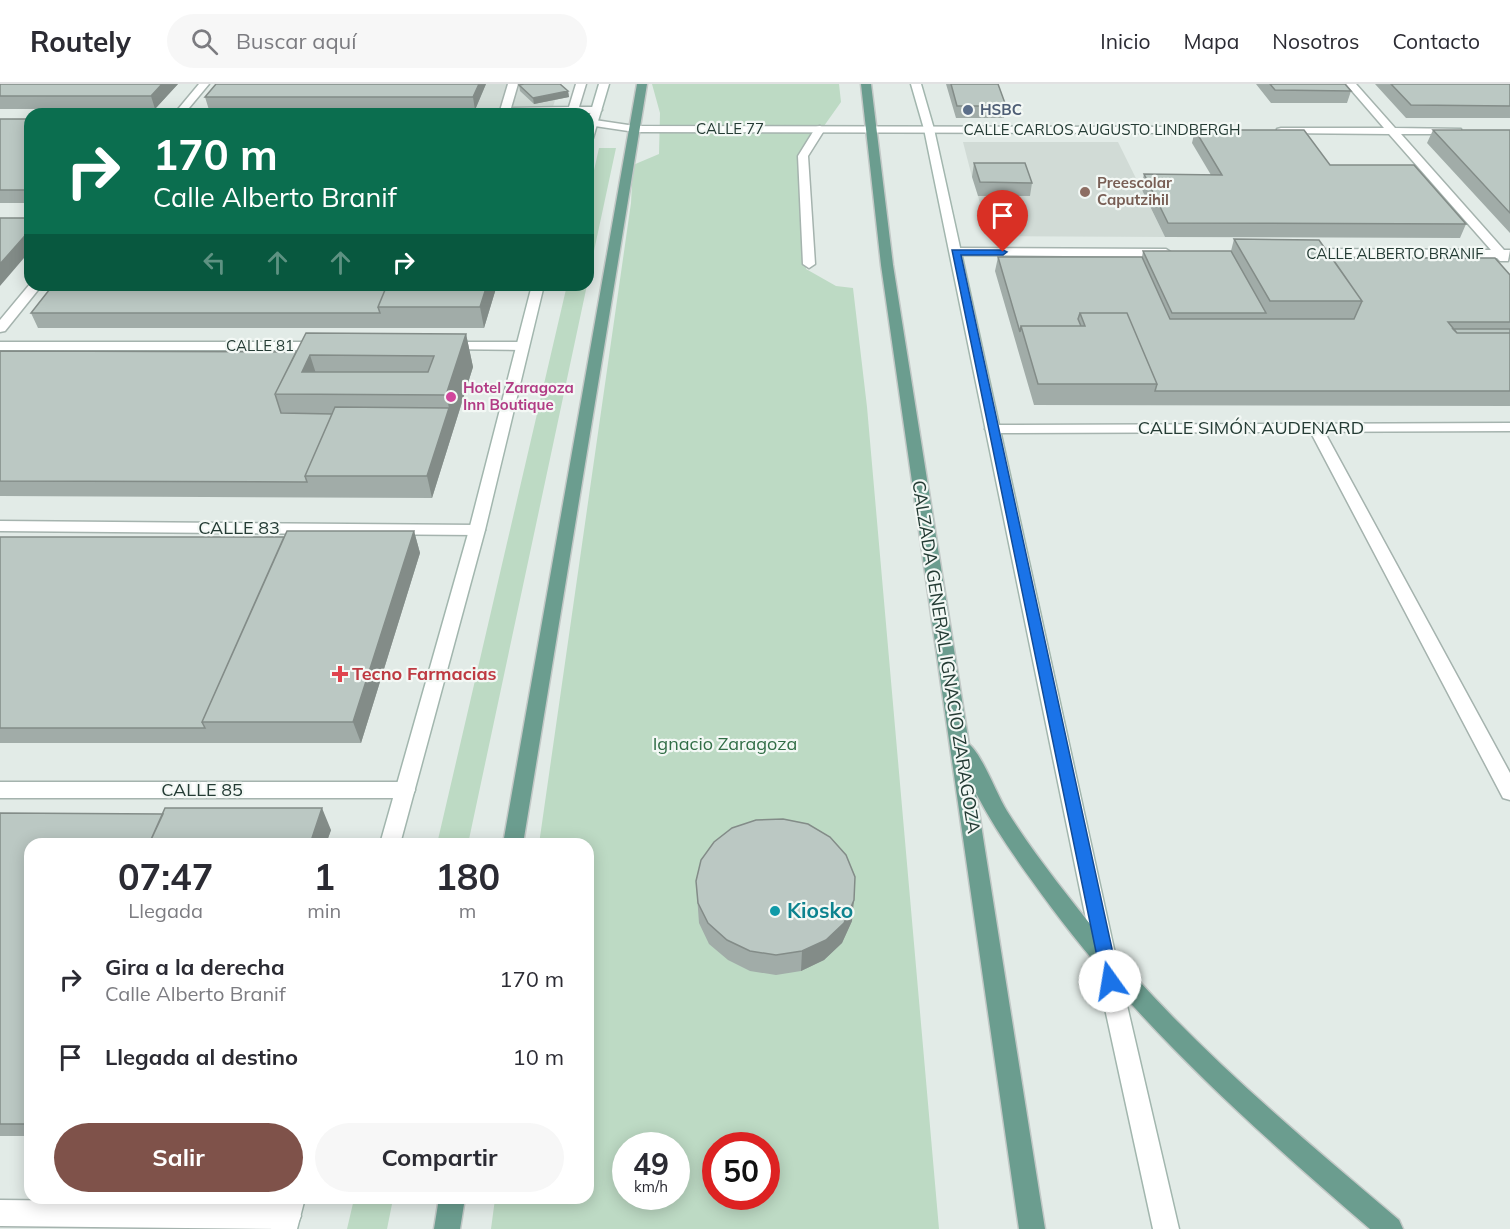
<!DOCTYPE html>
<html lang="es">
<meta charset="utf-8">
<style>
:root{--surface:#fff;--page:#f7f7f7;--text:#2b2b33;--muted:#7c7c81;--line:#e1e1e2;--accent:#7f524a}
body{margin:0;font-family:Mulish,sans-serif;background:var(--page);color:var(--text);height:100vh;display:flex;flex-direction:column;font-size:22px;white-space:nowrap}
*{box-sizing:border-box;margin:0}
p{font-size:20px;color:var(--muted)}
.icon{flex:none;width:33px;height:33px;fill:none;stroke:currentColor;stroke-width:2;stroke-linecap:round;stroke-linejoin:round}
.map{position:relative;flex:1;overflow:hidden}
.drawer{position:absolute;left:24px;top:754px;width:570px;height:366px;display:flex;flex-direction:column;background:var(--surface);border-radius:18px;box-shadow:0 3px 15px #0003}
.drawer>*{flex:none}
.top-card{position:absolute;left:24px;top:24px;width:570px;height:183px;border-radius:18px;box-shadow:0 3px 15px #0003;background:#0b6e4f;color:#fff;overflow:hidden}
.speed{position:absolute;left:612px;top:1048px;display:flex;gap:12px;font-size:30px;font-weight:700;text-align:center}
.speed>*{display:grid;place-content:center;width:78px;height:78px;border-radius:50%;background:var(--surface);box-shadow:0 3px 15px #0003;line-height:1}
.speed small{font-size:15px;font-weight:400}
.speed .limit{border:9px solid #d22;background:#fff;color:#111}
.pin{position:absolute;display:grid;place-items:center;width:51px;height:51px;color:#fff;margin:-62px -26px;border-radius:50% 50% 50% 0;rotate:-45deg;box-shadow:0 0 6px #0007}
.pin .icon{rotate:45deg}
.me{position:absolute;width:66px;margin:-33px;rotate:347deg;stroke-linejoin:round;filter:drop-shadow(0 0 4px #0008)}
.turn{display:flex;align-items:center;gap:21px;height:126px;padding:0 30px;font-size:27px}
.turn .icon{width:78px;height:78px;stroke-width:2.5}
.turn b{display:block;font-size:42px;line-height:51px}
.lanes{display:flex;align-items:center;height:57px;padding:0 30px;background:#0003;justify-content:center;gap:30px;direction:ltr}
.lanes .off{opacity:.35}
.eta{display:flex;justify-content:space-evenly;align-items:center;height:102px;text-align:center}
.eta b{font-size:36px;font-weight:700;line-height:42px}
.action{display:flex;gap:12px;margin-top:auto;padding:12px 30px}
.action a{flex:1;height:69px;border-radius:36px;background:var(--accent);color:#fff;font-size:24px;font-weight:700;line-height:69px;text-align:center}
.action a+a{background:var(--page);color:var(--text)}
ul{padding:0;list-style:none}
li{display:flex;align-items:center;gap:18px;height:78px;padding:0 30px}
li div{flex:1}
li b{display:block;font-size:22px}
li em{font-style:normal}
header{display:flex;align-items:center;gap:36px;box-sizing:border-box;height:84px;padding:0 30px;background:var(--surface);border-bottom:2px solid var(--line)}
header strong{font-size:28px}
nav{display:flex;gap:33px;margin-inline-start:auto;font-size:21px}
.search{width:420px;height:54px;background:var(--page);display:flex;align-items:center;gap:15px;box-sizing:border-box;padding:0 21px;border-radius:33px;color:var(--muted);font-size:22px}
.map>svg:first-child{display:block}
</style>
<header>
<strong>Routely</strong>
<div class="search"><svg class="icon" aria-label="search" viewBox="0 0 24 24"><circle cx="10" cy="10" r="6"/><path d="M15 15l6 6"/></svg>Buscar aquí</div>
<nav><a>Inicio</a><a>Mapa</a><a>Nosotros</a><a>Contacto</a></nav>
</header>
<div class="map">
<svg width="1510" height="1145" viewBox="0 0 1510 1145">
<rect width="100%" height="100%" fill="#e2ebe7"/>
<path fill="#d1dbd6" d="M486 0H560L552 26H475Z
M963 58H1118L1165 153 989 152 978 112 1029 111 972 93Z"/>
<path fill="#bddac4" fill-rule="evenodd" d="M652 0H839L841 18 802 73 806 185 836 202 853 204 867 323 939 1145H491L495 1115 588 1114V760H539L631 119 633 81 659 70 660 29ZM626 1062H676V1113H626ZM716 1062H766V1113H716Z
M599 64H616L588 195V113Z
M567 201H587L468 760H437Z
M354 1115H393L387 1145H347Z"/>
<g fill="none" stroke-linecap="round" stroke-linejoin="round">
<defs>
<path id="lane" d="M508 0H518L511 24 569 23 576 0H586L579 23H597L602 26C592 33 517 30 499 30Z
M820 42 825 45 808 72 815 180 809 184 803 180 798 72 816 43Z
M1316 341 1323 345 1510 689V716L1503 714 1309 345Z"/>
<path id="street" d="M199 0H209L184 30H174Z
M1346 0H1356L1395 44 1461 45V49L1457 50H1401L1504 166H1510L1508 177H1500L1497 174 1301 172 1299 169 1305 165 1491 166 1389 50 1277 49V45L1281 44H1384Z
M588 35 635 42 1217 43 1222 46 1217 49 635 48 588 41Z
M955 164 1166 165 1172 169 1166 173 951 171V165Z
M30 200 42 201 5 247 0 248V236Z
M0 258H324L331 262 324 266H0Z
M444 258H521L528 262 521 266 439 265V259Z
M1510 339V347L992 349 985 345 992 341Z
M0 437 477 441 485 446 477 451 0 447Z
M0 698H405L412 700 415 706 412 712 405 714H0Z
M0 1116 288 1119 297 1123 301 1132 297 1141 288 1145 0 1142Z"/>
<path id="secondary" d="M599 0H609L593 54 588 57V37Z
M911 0H921L934 45 1116 874 1179 1145H1153L1094 874 924 45Z
M532 201H544L485 446 400 760H380L469 446Z
M279 1114H305L297 1145H271Z"/>
<path id="primary" d="M637 0H647L523 760H503Z
M861 0H871L893 181 969 660C983 672 996 709 1007 727 1034 770 1067 811 1099 851 1187 958 1294 1047 1399 1136L1403 1145H1370C1255 1046 1142 945 1051 823 1024 786 997 750 976 709L1045 1145H1019L881 181Z
M439 1114H465L460 1145H434Z"/>
</defs>
<use href="#lane" stroke="#a5b3ae" stroke-width="3"/>
<use href="#street" stroke="#a5b3ae" stroke-width="3"/>
<use href="#secondary" stroke="#a2b6ae" stroke-width="3"/>
<use href="#primary" stroke="#c2c8c6" stroke-width="3"/>
<use href="#lane" fill="#fff" fill-rule="evenodd"/>
<use href="#street" fill="#fff" fill-rule="evenodd"/>
<use href="#secondary" fill="#fff" fill-rule="evenodd"/>
<use href="#primary" fill="#6b9d8f" fill-rule="evenodd"/>
</g>
<path fill="#a1aca8" d="M0 0H178L155 25H0Z
M486 0 475 26H209L205 13Z
M560 0 568 7 569 13 534 20 520 7 519 1Z
M946 0H998L1006 22 1004 34H956Z
M1256 0H1345L1351 7 1347 19H1271Z
M1375 0H1510V34H1406Z
M0 35H30V119H0Z
M1195 46 1330 81 1466 140 1460 154 1165 153 1141 104 1144 90 1211 91 1192 59Z
M1433 46H1510V149L1427 59Z
M974 79 1032 99 1030 112H978L972 93Z
M1234 155 1332 174 1510 191V322L1034 321 995 187 998 173H1142L1143 167H1231Z
M497 201 484 244H38L31 229Z
M466 250 473 283 432 414 0 412V267L296 268Z
M414 447 420 469 361 659H0V453H284Z
M0 729 331 746 326 760H30V1052H0Z
M696 797 852 837 842 859 824 876 801 887 776 891 750 887 728 876 709 860 699 839Z"/>
<path fill="#838c88" d="M162 0H178L155 25 151 12Z
M479 0H486L475 26 473 13Z
M568 7 569 13 534 20 533 14Z
M30 146V167L0 202V180Z
M487 201H497L484 244 480 223Z
M466 250 473 283 432 414 427 392 449 324 446 311Z
M310 271 321 305 291 310Z
M414 447 420 469 361 659 353 638Z
M322 724 331 746 326 760H310Z
M854 816 852 837 842 859 824 876 801 887 802 867Z"/>
<path fill="#bbc8c3" stroke="#838c88" stroke-width="1.5" fill-rule="evenodd" d="M0 0H162L151 12H0Z
M216 0H479L473 13H205Z
M524 0H560L568 7 533 14 519 1Z
M951 0H998L1006 22H957Z
M1270 0H1345L1351 7 1275 6Z
M1391 0H1510V22L1411 21Z
M0 35H30V106H0Z
M1195 46H1304L1330 81H1414L1466 140 1168 139 1144 90 1222 91Z
M1433 46H1510V129Z
M974 79H1025L1032 99 980 98Z
M0 134H30V146L0 180Z
M1234 155 1319 156 1362 217H1270Z
M1143 167H1231L1266 229H1172Z
M998 173H1142L1170 235H1354L1362 217 1332 174H1495L1510 191V238H1448L1457 249H1510V307H1155L1157 300 1127 229H1080L1078 235 1081 242H1021L1020 248Z
M53 201H387L378 223 380 229H31Z
M387 201H487L480 223H378Z
M1080 229H1127L1157 300H1038L1021 242H1085Z
M1453 245H1510V249H1457Z
M306 249 466 250 446 311 275 310ZM310 271 434 272 428 288H302Z
M0 267 296 268 275 310 281 329 332 330 305 392 307 398 0 397Z
M335 323 449 324 427 392H305Z
M287 447H414L353 638H202Z
M0 453H284L202 638 205 644H0Z
M165 724H322L310 760H149Z
M0 729 163 730 149 760H30V1040H0Z
M783 735 808 740 830 753 846 771 855 793 854 816 844 839 826 856 802 867 776 871 750 867 727 856 708 839 698 819 696 797 701 776 714 758 732 744 756 736Z"/>
<path fill="#1a73e8" stroke="#114b97" stroke-width="1.5" d="M952 166H1003L1007 168 1003 171H961L1119 897 1116 903 1110 905 1104 903 1102 897Z"/>
<circle fill="#5c6f8a" stroke="#f3f8f5" stroke-width="2" cx="968" cy="26" r="6"/>
<circle fill="#8d6e63" stroke="#f3f8f5" stroke-width="2" cx="1085" cy="108" r="6"/>
<circle fill="#d1479c" stroke="#f3f8f5" stroke-width="2" cx="451" cy="313" r="6"/>
<path fill="#e0444e" stroke="#f3f8f5" stroke-width="2" d="M337 581h6v6h6v6h-6v6h-6v-6h-6v-6h6z"/>
<circle fill="#0f9aa8" stroke="#f3f8f5" stroke-width="2" cx="775" cy="827" r="6"/>
<g text-anchor="middle" stroke-width="4.5" stroke-linejoin="round" paint-order="stroke">
<g font-size="15" font-weight="bold" fill="#4e5e75" stroke="#f3f8f5" text-anchor="start">
<text x="980" y="31">HSBC</text>
</g>
<g font-size="15" fill="#243b34" stroke="#f3f8f5">
<text x="730" y="50">CALLE 77</text>
<text x="1102" y="51">CALLE CARLOS AUGUSTO LINDBERGH</text>
<text x="1395" y="175">CALLE ALBERTO BRANIF</text>
<text x="260" y="267">CALLE 81</text>
</g>
<g font-size="15" font-weight="bold" fill="#785e54" stroke="#f3f8f5" text-anchor="start">
<text x="1097" y="104">Preescolar<tspan x="1097" dy="17">Caputzihil</tspan></text>
</g>
<g font-size="15" font-weight="bold" fill="#b23c85" stroke="#f3f8f5" text-anchor="start">
<text x="463" y="309">Hotel Zaragoza<tspan x="463" dy="17">Inn Boutique</tspan></text>
</g>
<g font-size="18" fill="#243b34" stroke="#f3f8f5">
<text x="1251" y="350">CALLE SIMÓN AUDENARD</text>
<text x="239" y="450">CALLE 83</text>
<text transform="translate(946 573) rotate(81)" y="6">CALZADA GENERAL IGNACIO ZARAGOZA</text>
<text x="202" y="712">CALLE 85</text>
</g>
<g font-size="18" font-weight="bold" fill="#be3a42" stroke="#f3f8f5" text-anchor="start">
<text x="352" y="596">Tecno Farmacias</text>
</g>
<g font-size="18" fill="#326e47" stroke="#f3f8f5">
<text x="725" y="666">Ignacio Zaragoza</text>
</g>
<g font-size="21" font-weight="bold" fill="#0d838f" stroke="#f3f8f5" text-anchor="start">
<text x="787" y="834">Kiosko</text>
</g>
</g>
</svg>
<div class="speed"><div>49<small>km/h</small></div><div class="limit">50</div></div>
<div class="pin" style="left:1003px;top:168px;background:#d93025"><svg class="icon" aria-label="arrive" viewBox="0 0 24 24"><path d="M6 21V4h12l-3 4 3 4H6"/></svg></div>
<svg class="me" style="left:1110px;top:897px" viewBox="-20 -20 40 40"><circle r="19" fill="#fff"/><path d="M0-13L10 11 0 6-10 11z" fill="#1a73e8"/></svg>
<div class="top-card">
<div class="turn"><svg class="icon" aria-label="right" viewBox="0 0 24 24"><path d="M7 20v-9h11M14 6l5 5-5 5"/></svg><div><b>170 m</b>Calle Alberto Branif</div></div>
<div class="lanes"><svg class="icon off" aria-label="left" viewBox="0 0 24 24"><path d="M17 20v-9H6M10 6l-5 5 5 5"/></svg><svg class="icon off" aria-label="ahead" viewBox="0 0 24 24"><path d="M12 20V5M6 11l6-6 6 6"/></svg><svg class="icon off" aria-label="ahead" viewBox="0 0 24 24"><path d="M12 20V5M6 11l6-6 6 6"/></svg><svg class="icon" aria-label="right" viewBox="0 0 24 24"><path d="M7 20v-9h11M14 6l5 5-5 5"/></svg></div>
</div>
<section class="drawer">
<div class="eta">
<div><b>07:47</b><p>Llegada</p></div>
<div><b>1</b><p>min</p></div>
<div><b>180</b><p>m</p></div>
</div>
<ul>
<li><svg class="icon" aria-label="right" viewBox="0 0 24 24"><path d="M7 20v-9h11M14 6l5 5-5 5"/></svg><div><b>Gira a la derecha</b><p>Calle Alberto Branif</p></div><em>170 m</em></li>
<li><svg class="icon" aria-label="arrive" viewBox="0 0 24 24"><path d="M6 21V4h12l-3 4 3 4H6"/></svg><div><b>Llegada al destino</b></div><em>10 m</em></li>
</ul>
<div class="action"><a>Salir</a><a>Compartir</a></div>
</section>
</div>
